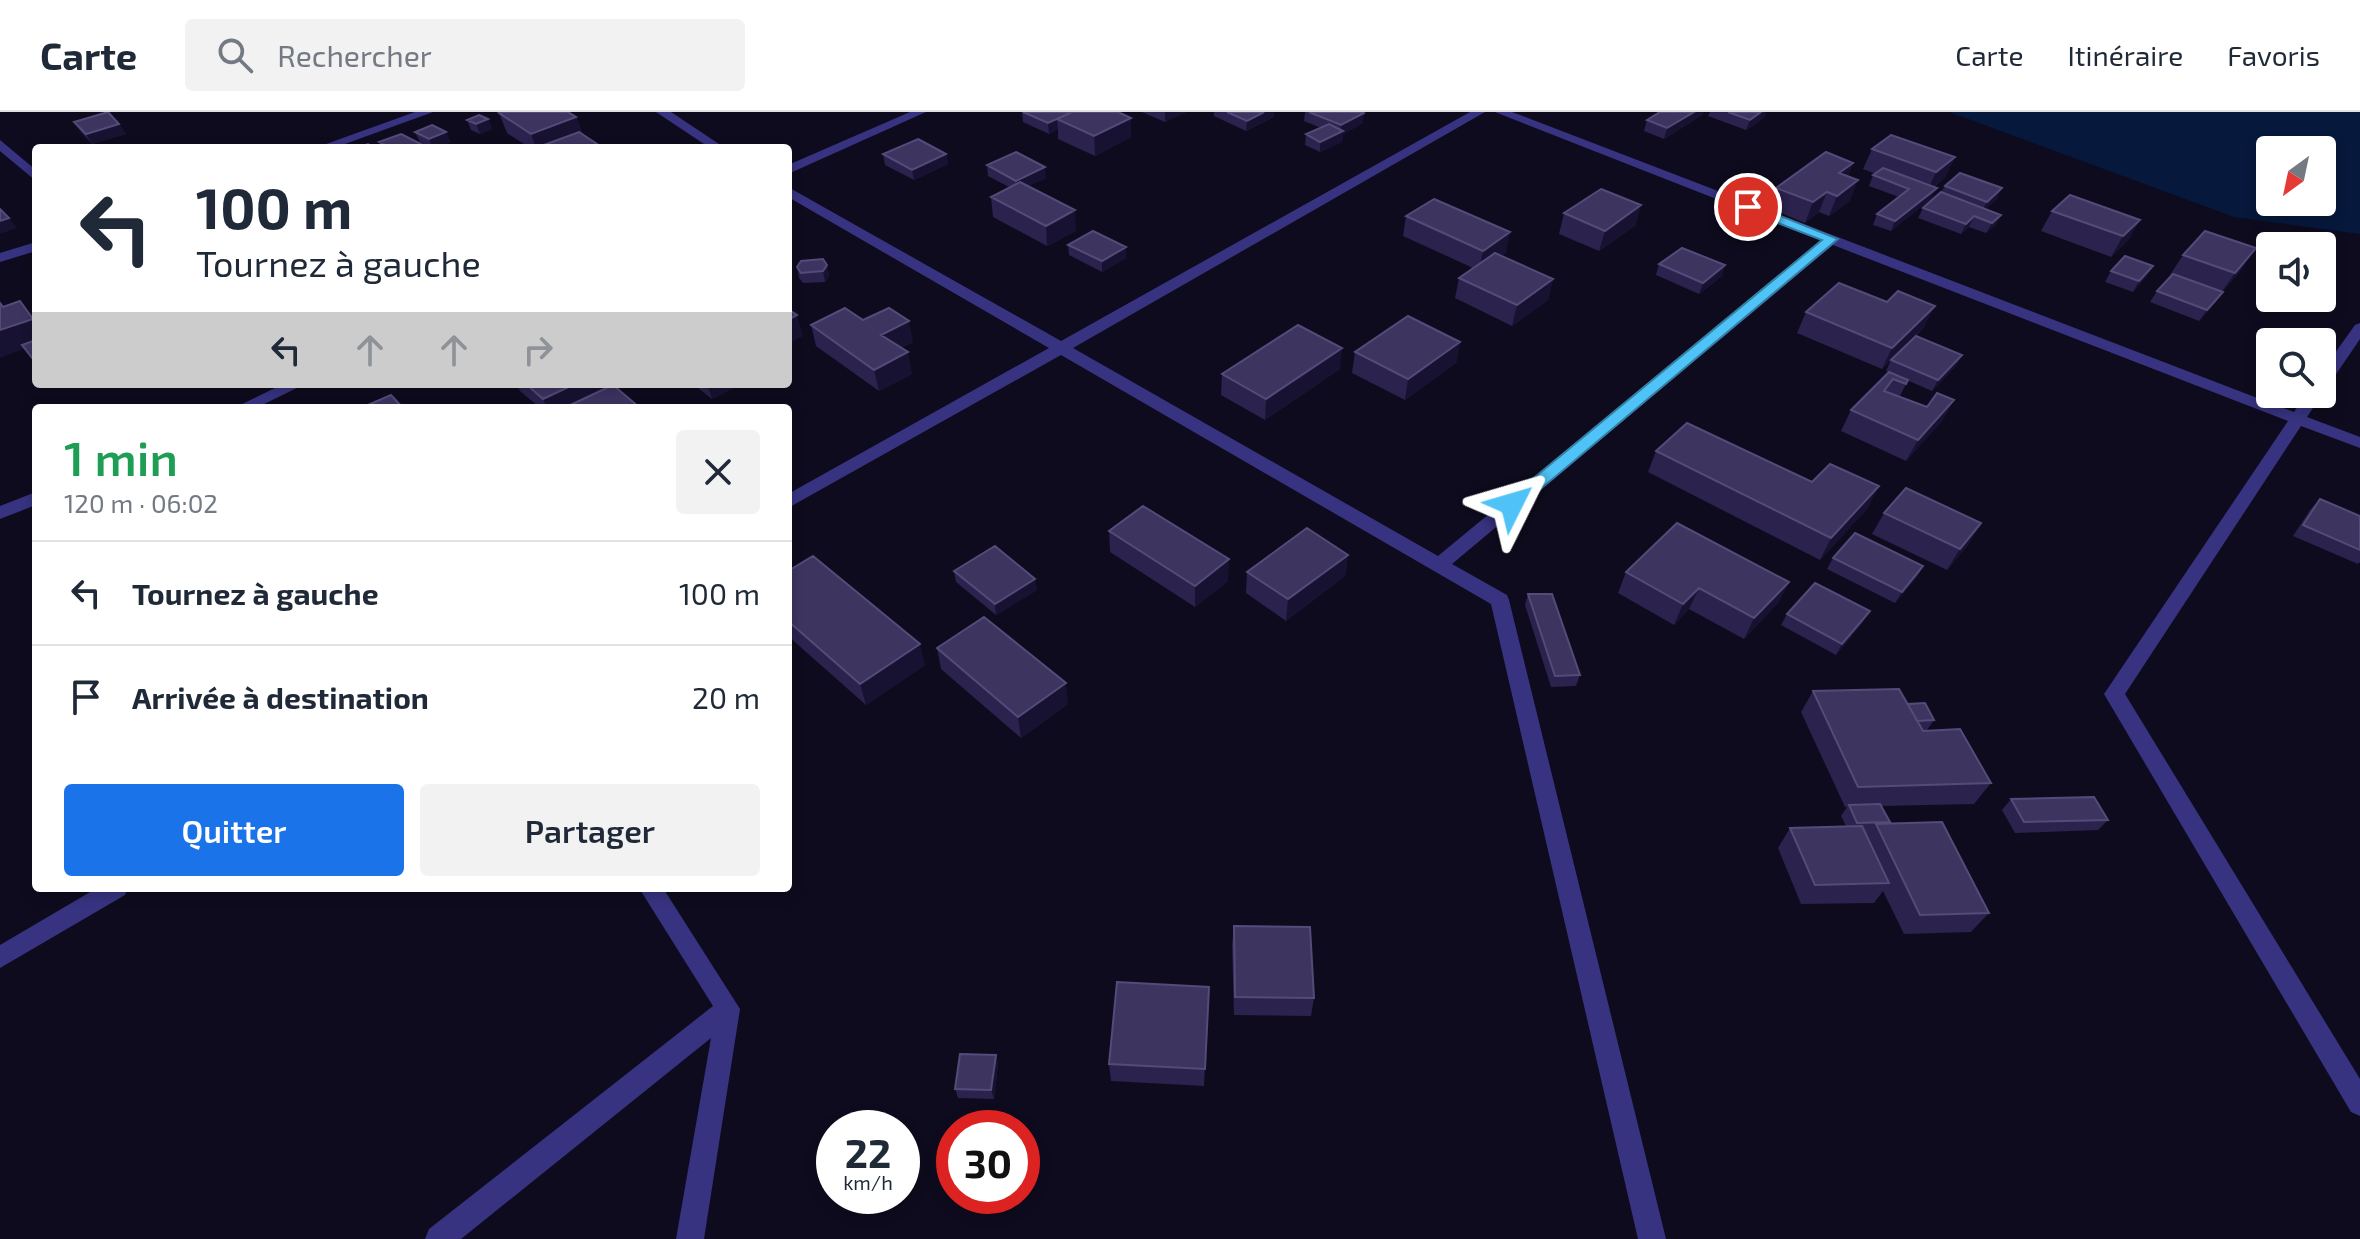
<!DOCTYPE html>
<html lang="fr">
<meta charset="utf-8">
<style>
:root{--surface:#fff;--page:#f2f2f3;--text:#1f2937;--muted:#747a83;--line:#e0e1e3;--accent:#1a73e8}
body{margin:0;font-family:"Exo 2",sans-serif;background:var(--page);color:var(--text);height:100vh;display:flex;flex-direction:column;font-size:30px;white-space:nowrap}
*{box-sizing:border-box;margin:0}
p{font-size:26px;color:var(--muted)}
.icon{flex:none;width:44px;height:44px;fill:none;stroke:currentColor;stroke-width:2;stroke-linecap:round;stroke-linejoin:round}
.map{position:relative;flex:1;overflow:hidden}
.side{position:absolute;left:32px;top:292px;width:760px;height:488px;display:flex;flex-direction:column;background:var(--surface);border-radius:8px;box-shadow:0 4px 12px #0003}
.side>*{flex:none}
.top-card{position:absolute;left:32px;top:32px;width:760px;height:244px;border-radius:8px;box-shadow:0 4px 12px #0003;background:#fff;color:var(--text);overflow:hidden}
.needle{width:52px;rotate:213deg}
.buttons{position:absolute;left:2256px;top:24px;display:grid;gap:16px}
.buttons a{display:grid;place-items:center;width:80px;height:80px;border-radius:8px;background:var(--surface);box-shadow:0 4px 12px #0003;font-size:40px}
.speed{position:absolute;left:816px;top:998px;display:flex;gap:16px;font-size:40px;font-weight:700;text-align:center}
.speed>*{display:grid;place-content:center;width:104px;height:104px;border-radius:50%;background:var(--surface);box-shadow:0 4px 12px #0003;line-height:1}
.speed small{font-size:20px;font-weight:400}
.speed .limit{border:12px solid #d22;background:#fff;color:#111}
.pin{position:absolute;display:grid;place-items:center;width:68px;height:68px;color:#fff;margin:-34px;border:4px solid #fff;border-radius:50%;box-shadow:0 2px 8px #0007}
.me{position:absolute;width:88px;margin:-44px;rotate:50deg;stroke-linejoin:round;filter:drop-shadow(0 0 6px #0008)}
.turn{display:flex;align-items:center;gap:28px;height:168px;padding:0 32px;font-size:36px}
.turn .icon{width:104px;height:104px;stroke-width:2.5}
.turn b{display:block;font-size:56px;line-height:68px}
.lanes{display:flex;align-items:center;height:76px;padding:0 32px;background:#0003;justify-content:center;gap:40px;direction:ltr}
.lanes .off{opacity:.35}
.round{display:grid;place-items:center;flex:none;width:84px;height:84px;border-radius:8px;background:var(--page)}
.overview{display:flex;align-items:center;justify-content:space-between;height:136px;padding:0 32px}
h1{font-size:48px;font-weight:600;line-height:60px;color:#1e9e55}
.action{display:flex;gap:16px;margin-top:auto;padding:16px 32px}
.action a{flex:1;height:92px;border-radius:8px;background:var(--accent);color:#fff;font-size:32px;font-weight:600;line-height:92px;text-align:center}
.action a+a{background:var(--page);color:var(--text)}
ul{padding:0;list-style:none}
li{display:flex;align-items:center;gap:24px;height:104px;padding:0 32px;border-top:2px solid var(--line)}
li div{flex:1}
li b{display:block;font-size:30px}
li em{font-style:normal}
header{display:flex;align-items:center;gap:48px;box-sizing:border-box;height:112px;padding:0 40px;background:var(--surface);border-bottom:2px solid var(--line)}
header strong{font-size:38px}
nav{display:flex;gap:44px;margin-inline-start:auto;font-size:28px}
.search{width:560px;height:72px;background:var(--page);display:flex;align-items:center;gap:20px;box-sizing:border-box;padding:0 28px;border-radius:8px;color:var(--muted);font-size:30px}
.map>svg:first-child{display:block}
</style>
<header>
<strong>Carte</strong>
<div class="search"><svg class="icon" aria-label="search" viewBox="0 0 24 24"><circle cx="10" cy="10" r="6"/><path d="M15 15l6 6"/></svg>Rechercher</div>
<nav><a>Carte</a><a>Itinéraire</a><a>Favoris</a></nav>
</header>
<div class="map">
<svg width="2360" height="1127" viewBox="0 0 2360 1127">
<rect width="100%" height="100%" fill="#0e0b1e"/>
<path fill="#06183c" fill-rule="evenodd" d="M1949 0H2360V122L2234 105ZM2270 38H2322V90H2270Z"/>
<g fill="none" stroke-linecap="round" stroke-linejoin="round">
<path fill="#373380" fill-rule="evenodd" d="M415 0H433L334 36H315Z
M656 0H671L725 36H710Z
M910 0H926L788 62V53Z
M1470 0H1485L1073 236 1438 444 1821 128 1495 0H1512L2294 300 2306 282H2322L2307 305 2360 325V336L2301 314 2125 582 2360 967V1004L2351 1000 2104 582 2288 309 1833 133 1452 452 1507 483 1509 488 1666 1127H1638L1491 492 1061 243 788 396V382L1049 236 788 85V75L1061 229Z
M0 28 36 58V69L0 39Z
M36 130V139L0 150V141Z
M2360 211V227L2328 274 2322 276V259L2355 213Z
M283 272H305L256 296H234Z
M36 380V393L0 407V394Z
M97 776H128L125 783 0 856V833Z
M639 776H663L740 897 704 1127H676L711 926 461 1127H425L429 1117 713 894Z"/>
</g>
<path fill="#2b224d" d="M1022 0H1118L1131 25 1095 44 1058 27V17L1049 22 1023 10Z
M1142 0H1186L1165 10Z
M1214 0H1274V5L1246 19 1214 4Z
M1305 0H1363V11L1343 22 1342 30 1320 40 1305 33 1306 22 1321 16 1304 9Z
M1660 0H1703L1702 3 1664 27 1644 19 1647 8Z
M1710 0H1766L1764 6 1746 18 1708 4Z
M499 1 576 5 582 21 601 36H530L507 21Z
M488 7 492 17 480 22 471 18 467 8Z
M74 10 119 12 126 22 92 32 81 20Z
M415 20 451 30 437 36H431L420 30Z
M1872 37 1955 45 1945 65 1934 75 1932 86 1891 119 1873 113 1877 102 1899 85 1869 74 1873 63 1876 62 1863 57Z
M883 42H946L948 52 914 68 885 53Z
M1853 51 1848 64 1850 89 1829 104 1819 100 1805 111 1769 96 1776 76Z
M987 53 1046 66 1028 74 1076 119 1047 134 993 105 991 85 1009 75 988 64Z
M1945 74 1997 87 1985 97 1996 113 1986 121 1969 115 1961 122 1918 106 1923 96 1941 80Z
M2052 99 2140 108 2128 128 2111 145 2041 119Z
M1564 101 1636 113 1599 139 1559 122Z
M1406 104 1506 141 1501 144 1553 167 1548 188 1512 214 1455 186 1459 166 1473 156 1403 124Z
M1068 133 1126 135V146L1102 160 1069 143Z
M2183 143 2242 157 2222 180H2223L2215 191 2199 209 2150 190 2157 179 2171 164 2170 163Z
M1659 152 1725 153 1722 164 1699 182 1656 163Z
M827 153 829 164 825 170 803 171 799 166 797 155Z
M2153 154 2146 165 2133 180 2105 170 2111 159Z
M1806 200 1924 215 1916 224 1962 243 1956 254 1932 279 1886 259 1891 248 1882 257 1797 221Z
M811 213 913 230 901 236 912 262 879 279 816 234Z
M1460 230 1456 251 1405 288 1352 261 1355 240Z
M1340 257 1265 308 1221 283 1222 262Z
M1889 260 1908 268 1900 284 1927 295 1954 288 1942 309 1906 349 1841 319 1851 298Z
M517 272H609V275L640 296H537L539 295 520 279Z
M693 272H741L712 287Z
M1656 339 1868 396 1820 448 1648 360Z
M2320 387 2360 404V450L2358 452 2293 424 2310 398Z
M1884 401 1981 411 1968 433 1947 458 1872 422Z
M1109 419 1228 469 1195 495 1110 440Z
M1348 443 1345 464 1286 509 1246 481 1247 460Z
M1833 446 1923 454 1917 465 1895 491 1827 457Z
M788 459 925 553 866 593 788 524Z
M954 459 1037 478 996 503 956 470Z
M1626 460 1789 470 1778 491 1744 527 1689 497 1674 513 1618 481Z
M1528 482 1580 563 1576 574 1551 575 1525 493Z
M1787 502 1863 510 1836 543 1781 513Z
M937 536 1068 592 1021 626 941 557Z
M1813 579 1908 592 1934 608 1927 618 1991 671 1974 692 1882 694 1889 712 1989 801 1971 820 1904 822 1883 779 1874 791 1801 792 1778 736 1790 716 1846 714 1841 704 1847 695H1845L1801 600Z
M2011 687 2108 708 2098 718 2015 721 2002 698Z
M1234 814 1314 886 1311 904 1234 903 1232 833Z
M1209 875 1204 974 1111 969 1109 952Z
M996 943 998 952 994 987 958 986 955 977Z"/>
<path fill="#181232" d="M1165 0H1186L1165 10Z
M1264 0H1274V5L1246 19 1247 9Z
M1694 0H1703L1702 3 1664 27 1667 16Z
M1761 0H1766L1764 6 1746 18 1750 8Z
M1364 1 1363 11 1343 22 1342 30 1320 40V30L1340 21 1341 13Z
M576 5 583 25 541 34 542 36H536L531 22Z
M1131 6V25L1095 44 1094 24Z
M488 7 492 17 480 22 476 12Z
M1057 7 1058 17 1049 22 1048 11Z
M119 12 126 22 92 32 86 22Z
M446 20 451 30 437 36H433L429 27Z
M421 32 422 36H410Z
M946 42 948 52 914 68 912 58Z
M1955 45 1945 65 1927 80 1936 60Z
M1853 51 1845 71 1839 61Z
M1045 55 1046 66 1017 79 1016 69Z
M1858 68 1850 89 1829 104 1837 84Z
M1937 76 1932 86 1891 119 1895 109Z
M2002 76 1997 87 1981 100 1987 90Z
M1827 80 1819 100 1805 111 1813 90Z
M1641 93 1636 113 1599 139 1605 119Z
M1075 98 1076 119 1047 134 1046 114Z
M2001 103 1996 113 1986 121 1992 111Z
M1974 104 1969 115 1961 122 1966 112Z
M9 106 17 116 0 122V109Z
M2140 108 2128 128 2111 145 2123 124Z
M1510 120 1506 141 1479 159 1483 139Z
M1126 135V146L1102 160V149Z
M2256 136 2242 157 2220 182 2235 161Z
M827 153 829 164 825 170 823 159Z
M1725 153 1722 164 1699 182 1703 171Z
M2153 154 2146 165 2133 180 2139 169Z
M1553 167 1548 188 1512 214 1517 193Z
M2223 180 2215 191 2199 209 2207 198Z
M20 189 36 210V232L0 246V218L17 212Z
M1935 194 1924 215 1882 257 1892 236Z
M797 203 803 224 788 232V208Z
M909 209 913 230 885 244 881 223Z
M1460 230 1456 251 1405 288 1408 267Z
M1342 236 1340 257 1265 308 1266 287Z
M908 240 912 262 879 279 874 258Z
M1962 243 1956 254 1932 279 1938 268Z
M575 272H609L611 280 578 296H547L543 287Z
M707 272H741L712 287Z
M1954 288 1942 309 1906 349 1918 328Z
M1879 374 1868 396 1820 448 1831 426Z
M1981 411 1968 433 1947 458 1960 437Z
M1348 443 1345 464 1286 509 1288 487Z
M1229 447 1228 469 1195 495V474Z
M1923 454 1917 465 1895 491 1902 480Z
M1035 467 1037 478 996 503 995 492Z
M1789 470 1778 491 1744 527 1754 506Z
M1699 476 1689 497 1674 513 1683 492Z
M1870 499 1863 510 1836 543 1842 532Z
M920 532 925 553 866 593 860 572Z
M1066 571 1068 592 1021 626 1018 605Z
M996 943 998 952 994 987 991 978Z"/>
<path fill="#3d3460" stroke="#544b79" stroke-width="2" d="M108 0 119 12 86 22 74 10Z
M503 0H568L576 5 531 22 499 1Z
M1023 0H1072L1048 11Z
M1072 0H1118L1131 6 1094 24 1057 7Z
M1227 0H1264L1247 9Z
M1309 0H1363L1364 1 1341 13Z
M1660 0H1694L1667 16 1647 8Z
M1728 0H1761L1750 8Z
M479 3 488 7 476 12 467 8Z
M1329 12 1343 19 1320 30 1306 22Z
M432 13 446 20 429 27 415 20Z
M579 20 600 34 594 36H544L541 34Z
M401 22 421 32 410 36H390L379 30Z
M1891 23 1955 45 1936 60 1872 37Z
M918 27 946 42 912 58 883 42Z
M368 32 375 36H358Z
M1016 40 1045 55 1016 69 987 53Z
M1826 40 1853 51 1839 61 1858 68 1837 84 1827 80 1813 90 1776 76Z
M1883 56 1937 76 1895 109 1877 102 1909 77 1873 63Z
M1960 61 2002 76 1987 90 1945 74Z
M1020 70 1075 98 1046 114 991 85Z
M1601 77 1641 93 1605 119 1564 101Z
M1941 80 2001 103 1992 111 1974 104 1966 112 1923 96Z
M2070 83 2140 108 2123 124 2052 99Z
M1434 87 1510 120 1483 139 1406 104Z
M0 97 9 106 0 109Z
M1093 119 1126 135 1102 149 1068 133Z
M2205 119 2256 136 2235 161 2183 143Z
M1682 136 1725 153 1703 171 1659 152Z
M1495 141 1553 167 1517 193 1459 166Z
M2125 144 2153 154 2139 169 2111 159Z
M823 147 827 153 823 159 801 161 797 155 801 149Z
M2173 162 2223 180 2207 198 2157 179Z
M1839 171 1887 190 1898 179 1935 194 1892 236 1806 200Z
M20 189 33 207 0 218V191L3 195Z
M845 196 863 208 889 196 909 209 881 223 908 240 874 258 811 213Z
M788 197 797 203 788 208Z
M1408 204 1460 230 1408 267 1355 240Z
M1298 213 1342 236 1266 287 1222 262Z
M1916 224 1962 243 1938 268 1891 248Z
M36 228V246L33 247 22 233Z
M1889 260 1908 268 1906 272 1893 267 1884 279 1927 295 1937 281 1954 288 1918 328 1851 298Z
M526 272H575L543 287Z
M613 273 639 295 637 296H564Z
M391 283 403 296H361Z
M1687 311 1812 370 1830 352 1879 374 1831 426 1656 339Z
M1906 376 1981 411 1960 437 1884 401Z
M2320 387 2360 404V438L2303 413Z
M1143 394 1229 447 1195 474 1109 419Z
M1677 411 1789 470 1754 506 1699 476 1683 492 1626 460Z
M1307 416 1348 443 1288 487 1247 460Z
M1855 421 1923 454 1902 480 1833 446Z
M995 434 1035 467 995 492 954 459Z
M813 444 920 532 860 572 788 509V459Z
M1815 471 1870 499 1842 532 1787 502Z
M1528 482H1552L1580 563 1555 564Z
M984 505 1066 571 1018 605 937 536Z
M1899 577 1923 619 1960 617 1991 671 1858 675 1813 579Z
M1925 591 1934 608 1917 609 1908 592Z
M2094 685 2108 708 2024 710 2011 687Z
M1880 692 1890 710 1857 711 1849 693Z
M1942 710 1989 801 1920 803 1876 712Z
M1862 714 1889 771 1815 773 1790 716Z
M1234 814 1310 815 1314 886 1235 885Z
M1117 870 1209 875 1205 957 1109 952Z
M960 942 996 943 991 978 955 977Z"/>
<path fill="#4fc3f7" stroke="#337fa1" stroke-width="2" d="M1744 93H1753L1838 127 1518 396H1507V388L1822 128 1744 98Z"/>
</svg>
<div class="buttons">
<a><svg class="needle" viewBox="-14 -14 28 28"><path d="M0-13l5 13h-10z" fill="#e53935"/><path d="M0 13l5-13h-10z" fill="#747a83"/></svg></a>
<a><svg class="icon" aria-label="sound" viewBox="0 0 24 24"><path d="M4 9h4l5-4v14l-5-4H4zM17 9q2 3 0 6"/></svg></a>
<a><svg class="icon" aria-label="search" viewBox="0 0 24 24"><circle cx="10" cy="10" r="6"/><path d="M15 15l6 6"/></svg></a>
</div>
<div class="speed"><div>22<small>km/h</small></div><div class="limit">30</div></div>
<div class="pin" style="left:1748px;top:95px;background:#d93025"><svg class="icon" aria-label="arrive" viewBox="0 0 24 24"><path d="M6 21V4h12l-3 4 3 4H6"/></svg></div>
<svg class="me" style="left:1512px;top:392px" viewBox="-20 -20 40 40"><path d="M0-17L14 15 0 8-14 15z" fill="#4fc3f7" stroke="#fff" stroke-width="4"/></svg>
<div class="top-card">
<div class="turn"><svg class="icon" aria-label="left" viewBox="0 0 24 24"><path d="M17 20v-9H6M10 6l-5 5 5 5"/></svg><div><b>100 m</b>Tournez à gauche</div></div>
<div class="lanes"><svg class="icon" aria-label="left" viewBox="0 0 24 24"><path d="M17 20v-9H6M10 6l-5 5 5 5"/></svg><svg class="icon off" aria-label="ahead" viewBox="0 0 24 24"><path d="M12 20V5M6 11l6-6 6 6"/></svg><svg class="icon off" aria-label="ahead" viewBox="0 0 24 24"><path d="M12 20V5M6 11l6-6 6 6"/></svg><svg class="icon off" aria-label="right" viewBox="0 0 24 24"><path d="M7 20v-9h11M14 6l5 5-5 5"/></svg></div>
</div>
<section class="side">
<div class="overview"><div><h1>1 min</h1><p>120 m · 06:02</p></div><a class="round"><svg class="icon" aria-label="close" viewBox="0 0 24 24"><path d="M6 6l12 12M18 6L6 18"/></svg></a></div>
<ul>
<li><svg class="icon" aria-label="left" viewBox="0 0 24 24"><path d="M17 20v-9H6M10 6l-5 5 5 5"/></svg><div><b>Tournez à gauche</b></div><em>100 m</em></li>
<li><svg class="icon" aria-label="arrive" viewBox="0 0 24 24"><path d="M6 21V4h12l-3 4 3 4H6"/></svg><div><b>Arrivée à destination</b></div><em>20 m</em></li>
</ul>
<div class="action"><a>Quitter</a><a>Partager</a></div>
</section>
</div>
